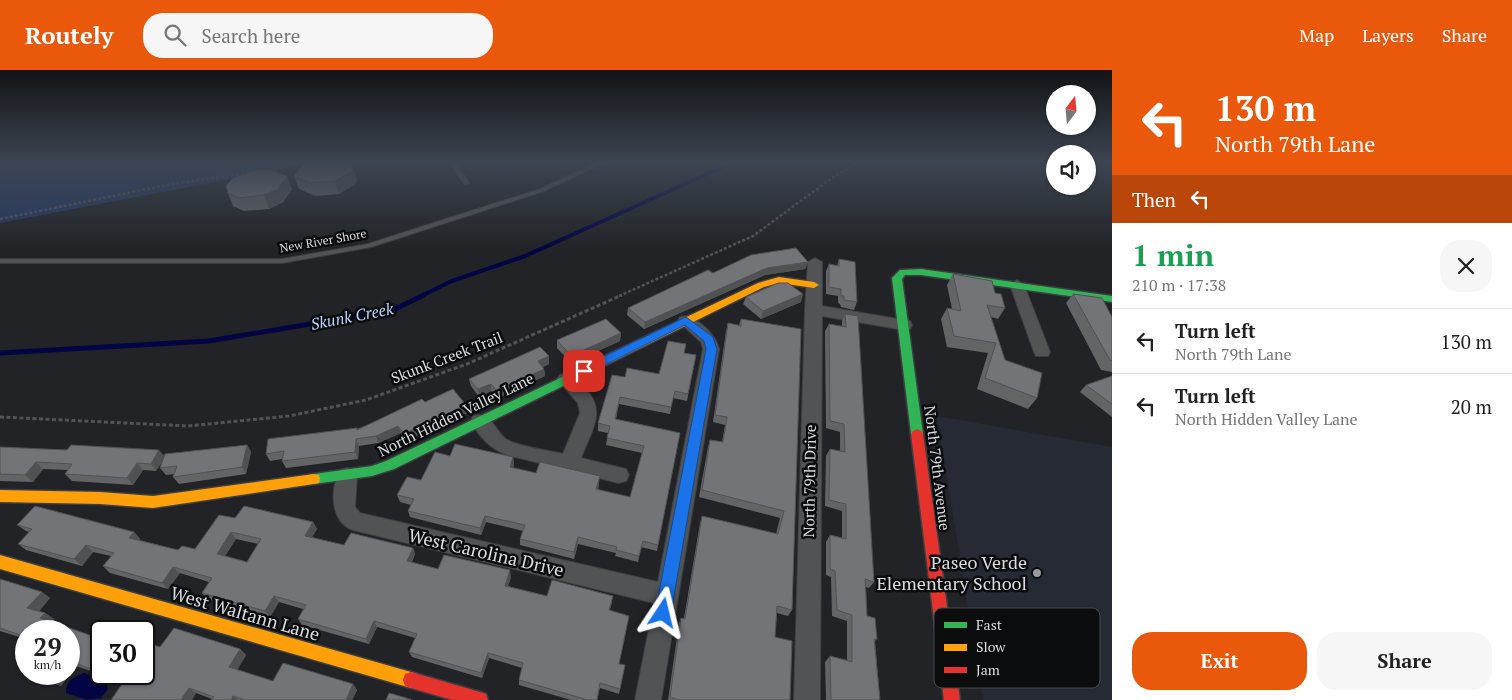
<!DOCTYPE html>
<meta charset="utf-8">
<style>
:root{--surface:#fff;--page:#f6f6f6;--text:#222;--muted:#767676;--line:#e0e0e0;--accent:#ea580c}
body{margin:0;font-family:"PT Serif",serif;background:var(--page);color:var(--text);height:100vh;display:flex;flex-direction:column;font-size:19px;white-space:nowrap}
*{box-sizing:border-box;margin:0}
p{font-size:16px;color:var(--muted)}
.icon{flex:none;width:28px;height:28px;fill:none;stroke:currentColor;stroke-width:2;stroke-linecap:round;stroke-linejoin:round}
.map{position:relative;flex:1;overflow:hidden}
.sheet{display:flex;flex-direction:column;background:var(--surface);width:400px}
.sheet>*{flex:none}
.top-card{background:#ea580c;color:#fff;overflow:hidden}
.needle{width:32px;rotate:16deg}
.tools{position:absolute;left:1046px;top:15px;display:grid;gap:10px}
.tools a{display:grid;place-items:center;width:50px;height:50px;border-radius:50%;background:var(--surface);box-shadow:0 1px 4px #0004;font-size:25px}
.speed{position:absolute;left:15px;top:550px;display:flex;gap:10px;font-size:25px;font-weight:700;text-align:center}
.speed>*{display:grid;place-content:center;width:65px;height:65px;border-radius:50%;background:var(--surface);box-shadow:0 1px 4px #0004;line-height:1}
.speed small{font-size:12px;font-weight:400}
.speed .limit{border:2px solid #111;border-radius:8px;background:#fff;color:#111}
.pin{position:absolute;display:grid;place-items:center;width:42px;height:42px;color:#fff;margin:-21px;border-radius:10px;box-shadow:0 2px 8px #0006}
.me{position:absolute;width:55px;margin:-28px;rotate:10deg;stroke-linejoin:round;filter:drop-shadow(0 0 4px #0008)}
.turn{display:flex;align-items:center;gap:18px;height:105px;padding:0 20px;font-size:22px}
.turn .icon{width:65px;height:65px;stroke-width:2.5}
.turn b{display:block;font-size:35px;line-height:42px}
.then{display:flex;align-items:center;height:48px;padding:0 20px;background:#0003;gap:10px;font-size:19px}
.round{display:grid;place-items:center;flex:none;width:52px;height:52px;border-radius:20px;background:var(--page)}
.headline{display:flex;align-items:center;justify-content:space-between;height:85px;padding:0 20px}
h1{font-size:30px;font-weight:600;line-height:38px;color:#1e9e55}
.primary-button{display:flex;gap:10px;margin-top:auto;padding:10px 20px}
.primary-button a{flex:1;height:58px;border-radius:20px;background:var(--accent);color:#fff;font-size:20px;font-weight:600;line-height:58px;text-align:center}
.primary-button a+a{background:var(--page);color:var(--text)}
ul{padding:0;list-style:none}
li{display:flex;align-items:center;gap:15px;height:65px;padding:0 20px;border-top:1px solid var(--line)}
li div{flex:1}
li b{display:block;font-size:19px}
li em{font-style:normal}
header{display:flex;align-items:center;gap:30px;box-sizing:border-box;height:70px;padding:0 25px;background:var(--accent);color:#fff}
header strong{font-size:24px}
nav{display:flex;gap:28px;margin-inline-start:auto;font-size:18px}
.search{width:350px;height:45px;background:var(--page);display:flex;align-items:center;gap:12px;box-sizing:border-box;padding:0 18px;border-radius:20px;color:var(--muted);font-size:19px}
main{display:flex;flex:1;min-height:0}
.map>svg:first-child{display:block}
</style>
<header>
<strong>Routely</strong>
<div class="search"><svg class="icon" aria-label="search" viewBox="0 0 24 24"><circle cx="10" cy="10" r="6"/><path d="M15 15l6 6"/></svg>Search here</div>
<nav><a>Map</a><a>Layers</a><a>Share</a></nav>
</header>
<main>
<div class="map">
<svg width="1112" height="630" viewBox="0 0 1112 630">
<rect width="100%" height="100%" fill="#212326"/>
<path fill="#252a35" d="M937 346 1112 377V630H983Z"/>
<path fill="#233762" d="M0 91H325L0 153Z"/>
<path fill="#030444" d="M84 603 106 611 108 619 101 628 87 630 66 623C66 611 73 607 84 603Z"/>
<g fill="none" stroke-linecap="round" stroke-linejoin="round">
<path stroke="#030444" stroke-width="4" d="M421 226 452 211 525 186 736 91"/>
<path stroke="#030444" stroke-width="5" d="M0 283 209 271 393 240 424 225"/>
<defs>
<path id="lane" d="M449 91H455L469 113 468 114H464Z
M600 91H608L544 121 371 177 282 193H0V189H282L368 174 540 119Z"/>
<path id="street" d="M815 188 822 192V236L904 250 910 251 912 255 910 259 904 260 822 246 820 630H794L805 239 808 192Z
M1017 210 1024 215 1050 282 1048 286H1036L1034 282 1010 215Z
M686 246C700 250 716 265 719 279L661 630H635L654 533 353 460C330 452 330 419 340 400L347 398 354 400 357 406 355 437 360 443 658 512 703 279 701 272 678 251 680 247Z
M566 303C574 305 578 311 584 317 608 341 591 361 581 388L626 399 629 405 626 411 619 413 507 385C491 379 479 367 471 351L473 346C491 340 494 360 506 369 518 377 548 380 563 384L580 343 578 333 557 309 560 305Z"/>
<path id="fast" d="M921 199 1112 226V232L921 205H905L902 209 923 364 921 367H913L911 364 892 208 900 200Z
M598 290 603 294 602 297 394 399 372 406 314 414 309 413 308 409 309 405 314 404 372 396 386 391Z"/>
<path id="slow" d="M779 207 814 212 819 215 814 218 779 213 764 217 602 297 598 298 593 294 594 291 758 213Z
M314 404 319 405 320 409 319 413 314 414 153 438 100 434 0 432V420L100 422 153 426Z
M0 485 411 602 417 604 419 610 417 616 411 618 0 499Z"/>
<path id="jam" d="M917 359 921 361 923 364 960 630H944L911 364 913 361Z
M411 602 480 622 486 624 488 630H452L411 618 405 616 403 610 405 604Z"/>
</defs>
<use href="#lane" stroke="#3c3e41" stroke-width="2"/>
<use href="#street" stroke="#3c3e41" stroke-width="2"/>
<use href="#fast" stroke="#3c3e41" stroke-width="3"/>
<use href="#slow" stroke="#3c3e41" stroke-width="3"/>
<use href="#jam" stroke="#3c3e41" stroke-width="3"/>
<path stroke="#525356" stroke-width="2.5" stroke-dasharray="3 2" stroke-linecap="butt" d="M269 100 308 91
M0 149 172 114 248 103
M619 226 753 166 832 108 860 91"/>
<path stroke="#525356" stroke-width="3" stroke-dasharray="4 2.5" stroke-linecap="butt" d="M0 347 188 356 289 346 366 330 467 294 622 225"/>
<use href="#lane" fill="#525355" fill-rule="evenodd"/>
<use href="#street" fill="#525355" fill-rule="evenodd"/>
<use href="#fast" fill="#30b455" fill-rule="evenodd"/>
<use href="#slow" fill="#ff9f0a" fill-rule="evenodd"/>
<use href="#jam" fill="#e5322d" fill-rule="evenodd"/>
</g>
<path fill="#626466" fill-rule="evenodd" d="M294 106 357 110 355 114 339 124 315 126 299 119Z
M292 119 283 132 269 139 244 141 233 136 228 123Z
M839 189 857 232 854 240 841 237 840 234 838 233V226L826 224V201L829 194 837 196Z
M808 192 805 199 765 205 644 259 627 245 628 238 713 203Z
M953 204 995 223 1005 238 998 249 991 247 1005 290 1037 328 1028 339 977 319 988 283 947 277 941 249 947 238 952 239 947 215Z
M1073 224 1112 247V302L1101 300 1066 233Z
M746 227 801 232 761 249 743 234Z
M845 244 874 512 869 518 866 517 867 546 877 569 875 571 880 630H826L825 592 830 586 847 590V551L832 546 831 507 826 505V472L830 465 842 468V441L825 436 826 386 830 379 840 381V362L826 358 825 261 829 254 842 256V251Z
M741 249 801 259 792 540 788 546 777 543 775 567 790 630H668L679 553 681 548H684L700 453 702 446 776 464 780 448 699 427 708 377 710 370 722 372 725 355 713 352 726 261 728 253 739 255Z
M621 263 620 271 571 293 557 278V270Z
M684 283 696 285 687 331 673 328 670 344 619 334 616 349 680 363 657 481 641 477 638 492 615 486 616 483 578 474 574 489 520 475V469L523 461 486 452 481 465 410 447 408 441 411 435 400 432 397 425 421 410 450 386 513 387 514 394 513 398 536 403 599 413 598 420 630 427 642 383 606 375 608 363 598 361V353L625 307 659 304Z
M549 286V294L543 297 544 299 545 306 498 328 491 321 479 327 471 316 469 309Z
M1112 306V347L1080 322 1086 315Z
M425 332 467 343 406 371 401 363 378 373 359 376 358 389 286 398 282 391V389L270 391 266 384 357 359Z
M247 375 251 382 246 404 179 414 173 407 174 404 166 405 160 398 162 391 156 401 143 400 133 415 72 411 65 404 68 400 43 399 33 412 0 411V377L164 386Z
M235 448 313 452 317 459 312 467 344 475 413 478 415 484 412 492 438 499 511 507 508 516 547 526 612 532 610 540 619 594 625 595 619 624 600 618 597 630H571L519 615V610L522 598 489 588 482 608 412 587 409 582 415 568 388 560 377 557 369 574 302 555 298 549 303 539 279 532 270 547 207 529 202 523 209 512 180 503 168 519 110 503 103 496 111 486 93 482 82 496 26 480 18 474 29 462 26 461 17 455 134 462 140 469 139 470 178 480 195 479ZM236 469 258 474 247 492 225 486Z
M0 509 42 522 50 528 39 541 45 543 54 549 51 552 101 569V604H104L103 605 76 596 61 616 29 604H69V561H26V569L0 561Z
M160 577 240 579 246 585 237 600 273 611 353 614 357 620 352 630H211L212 629 196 623 129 604Z"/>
<path fill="#505153" d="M353 97 357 110 355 114 339 124 335 111Z
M287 106 292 119 283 132 269 139 264 125Z
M808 192 805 199 765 205 644 259 645 252 767 198Z
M803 224 801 232 761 249 763 241Z
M621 263 620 271 571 293V286Z
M549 286V294L538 299V291Z
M544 299 545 306 498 328 497 321Z
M491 314V321L479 327 478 319Z
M466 335 467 343 406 371 404 364Z
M398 356 401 363 378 373 376 366Z
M356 369 359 376 358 389 355 382Z
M247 375 251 382 246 404 242 397Z
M159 380 165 387 156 401 151 394Z
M513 387 514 394 510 404V397Z
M36 392 43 399 33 412 25 405Z
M137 393 143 400 133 415 127 408Z
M600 406 599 413 596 426V419Z
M485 446 486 452 481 465 480 458Z
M313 452 317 459 309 472 305 466Z
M134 462 140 469 136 474 129 468Z
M231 462 236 469 222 490 217 484Z
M578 467V474L574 489V482Z
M86 475 93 482 82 496 74 489Z
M413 478 415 484 409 497 407 491Z
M173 497 180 503 168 519 162 513Z
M510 500 511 507 506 522 505 516Z
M42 522 50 528 37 544 27 538Z
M274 526 279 532 270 547 265 541Z
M45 543 54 549 49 554 40 548Z
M374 551 377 557 369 574 366 569Z
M240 579 246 585 235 603 229 597Z
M488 583 489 588 482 608 481 603Z
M69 591 76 596 61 616 51 610 57 604H69Z
M101 591V604H104L103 605 94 600Z
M353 614 357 620 352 630H346Z
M189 618 196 623 192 630H181Z
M233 626 238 630H231Z"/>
<path fill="#727477" stroke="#505153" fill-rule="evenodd" d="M309 91H350L353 97 352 101 335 111 311 113 294 106 303 94Z
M256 100H271L287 106 278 119 264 125 239 128 228 123 226 116 233 108Z
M796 178 808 192 767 198 645 252 628 238 708 200 713 203 751 185Z
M839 189 855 192 857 232 844 230V226H841V219L829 217V194L839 196Z
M953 204 992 211 995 223 1001 224 1005 238 987 235 1005 290 1042 303 1037 328 985 308 996 273 954 266 947 238 961 241Z
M778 213H788L803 224 763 241 746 227Z
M1073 224 1102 228 1112 247V291L1110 290Z
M845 244 858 246 874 512 865 509 867 546 875 548 877 569H874L880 630H831L830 586 852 592V545L837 540 835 501 830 499V465L846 469V434L829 430 830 379 845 382 844 354 830 351 829 254 846 257Z
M606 249 621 263 571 286 557 270Z
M741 249 801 259 792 540 777 536 775 567 792 571 790 630H679L670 627 681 548 685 549 702 446 778 464 784 441 702 420 710 370 723 372 727 347 715 345 728 253 741 256Z
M668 271 686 274 684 283 696 285 688 324 675 321 671 337 620 327 615 349 680 363 658 475 643 471 639 486 616 480 617 477 578 467 574 482 520 469 525 455 485 446 480 458 408 441 414 429 397 425 407 407 421 410 435 382 450 386 455 374 513 387 510 397 536 403 540 392 600 406 596 419 630 427 644 376 607 368 610 356 598 353 612 305 625 307 627 298 659 304Z
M540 277 549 286 538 291 544 299 497 321 491 314 478 319 469 309Z
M1112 306V334L1086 315Z
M453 319 466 335 404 364 398 356 376 366 356 369 355 382 282 391 284 381 266 384 268 369 357 358V360L422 329 425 332Z
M71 375 159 380 151 394 137 393 127 408 65 404 72 394 36 392 25 405 0 404V377L67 380Z
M247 375 242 397 173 407 177 396 160 398 165 384Z
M35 436 134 462 129 468 178 480 182 476 195 479 219 445 235 448 244 436 313 452 305 466 344 475 351 463 413 478 407 491 438 499 444 485 510 500 505 516 547 526 552 510 613 526 609 540 629 546 619 594 625 595 620 619 600 613 597 630H588L519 610 523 593 488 583 481 603 409 582 417 564 374 551 366 569 298 549 306 535 274 526 265 541 202 523 212 508 173 497 162 513 103 496 114 483 86 475 74 489 18 474 32 459 17 455ZM231 462 261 469 247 492 217 484Z
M0 509 42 522 27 538 45 543 40 548 101 569V591L94 600 69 591V561H26V567L0 558Z
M174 558 240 579 229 597 273 611 283 593 353 614 346 630H246L233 626 231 630H211L214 627 189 618 181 630H111L129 604H144V572L160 577Z
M26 594V601L21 600Z
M33 604H57L51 610Z
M389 623 413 630H386Z"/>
<linearGradient id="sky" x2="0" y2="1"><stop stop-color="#121315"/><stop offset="0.51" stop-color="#3d4552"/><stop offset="1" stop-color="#3d4552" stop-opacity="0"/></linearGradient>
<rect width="1112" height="180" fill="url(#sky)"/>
<path fill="#1a73e8" stroke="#114b97" d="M686 247 713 267 717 279 671 543 668 548 663 550 658 548 655 543 706 279 704 271 685 255 587 304 584 305 578 301 580 298Z"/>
<circle fill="#999b9f" stroke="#0a0c0e" stroke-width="2" cx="1037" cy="503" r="5"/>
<g text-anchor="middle" stroke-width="5" stroke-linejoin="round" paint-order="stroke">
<g font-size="12" fill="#dadce0" stroke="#0a0c0e">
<text transform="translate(323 171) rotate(-10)" y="4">New River Shore</text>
</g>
<g font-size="15" fill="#dadce0" stroke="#0a0c0e">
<text transform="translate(447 288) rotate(-21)" y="5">Skunk Creek Trail</text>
<text transform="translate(456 345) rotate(-26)" y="5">North Hidden Valley Lane</text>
<text transform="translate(937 398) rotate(83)" y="5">North 79th Avenue</text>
<text transform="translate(810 411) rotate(-89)" y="5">North 79th Drive</text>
</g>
<g font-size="16" font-style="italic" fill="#bed3fb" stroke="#0a0c0e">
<text transform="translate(352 246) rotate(-11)" y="6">Skunk Creek</text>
</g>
<g font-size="18" fill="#dadce0" stroke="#0a0c0e">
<text transform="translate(486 483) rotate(13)" y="6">West Carolina Drive</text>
<text transform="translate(245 544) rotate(16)" y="6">West Waltann Lane</text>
</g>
<g font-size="18" fill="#dadce0" stroke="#0a0c0e" text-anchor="end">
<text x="1027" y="499">Paseo Verde<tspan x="1027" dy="21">Elementary School</tspan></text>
</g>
</g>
<rect x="934" y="538" width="166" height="80" rx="8" fill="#0a0c0e" stroke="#484a4d" stroke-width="1"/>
<rect x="944" y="552" width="23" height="6" fill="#30b455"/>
<rect x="944" y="574" width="23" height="7" fill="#ff9f0a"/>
<rect x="944" y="597" width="23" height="6" fill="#e5322d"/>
<g font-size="14" fill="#dadce0">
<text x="976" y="560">Fast</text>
<text x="976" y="582">Slow</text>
<text x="976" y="605">Jam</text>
</g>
</svg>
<div class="tools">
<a><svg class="needle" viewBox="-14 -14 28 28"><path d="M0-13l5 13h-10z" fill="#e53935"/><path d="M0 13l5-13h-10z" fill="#767676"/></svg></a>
<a><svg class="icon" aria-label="sound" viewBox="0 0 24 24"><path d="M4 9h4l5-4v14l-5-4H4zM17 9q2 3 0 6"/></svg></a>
</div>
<div class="speed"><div>29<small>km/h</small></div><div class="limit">30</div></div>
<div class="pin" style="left:584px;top:301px;background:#d93025"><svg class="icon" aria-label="arrive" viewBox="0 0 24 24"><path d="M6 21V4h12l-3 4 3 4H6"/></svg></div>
<svg class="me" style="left:663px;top:543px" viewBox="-20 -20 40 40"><path d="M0-17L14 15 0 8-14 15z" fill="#1a73e8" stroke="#fff" stroke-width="4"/></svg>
</div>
<section class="sheet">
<div class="top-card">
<div class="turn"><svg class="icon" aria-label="left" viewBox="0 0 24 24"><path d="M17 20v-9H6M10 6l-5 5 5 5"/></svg><div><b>130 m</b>North 79th Lane</div></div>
<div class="then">Then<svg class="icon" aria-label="left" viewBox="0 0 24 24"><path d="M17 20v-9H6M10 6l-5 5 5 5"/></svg></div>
</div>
<div class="headline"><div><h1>1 min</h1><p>210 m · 17:38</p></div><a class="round"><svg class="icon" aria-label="close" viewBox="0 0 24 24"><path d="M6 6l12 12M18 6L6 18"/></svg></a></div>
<ul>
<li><svg class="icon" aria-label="left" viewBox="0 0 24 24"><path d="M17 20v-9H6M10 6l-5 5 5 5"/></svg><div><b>Turn left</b><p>North 79th Lane</p></div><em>130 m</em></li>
<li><svg class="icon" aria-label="left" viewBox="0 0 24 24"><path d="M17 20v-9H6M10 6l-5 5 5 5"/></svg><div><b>Turn left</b><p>North Hidden Valley Lane</p></div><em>20 m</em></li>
</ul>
<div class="primary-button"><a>Exit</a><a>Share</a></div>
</section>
</main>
